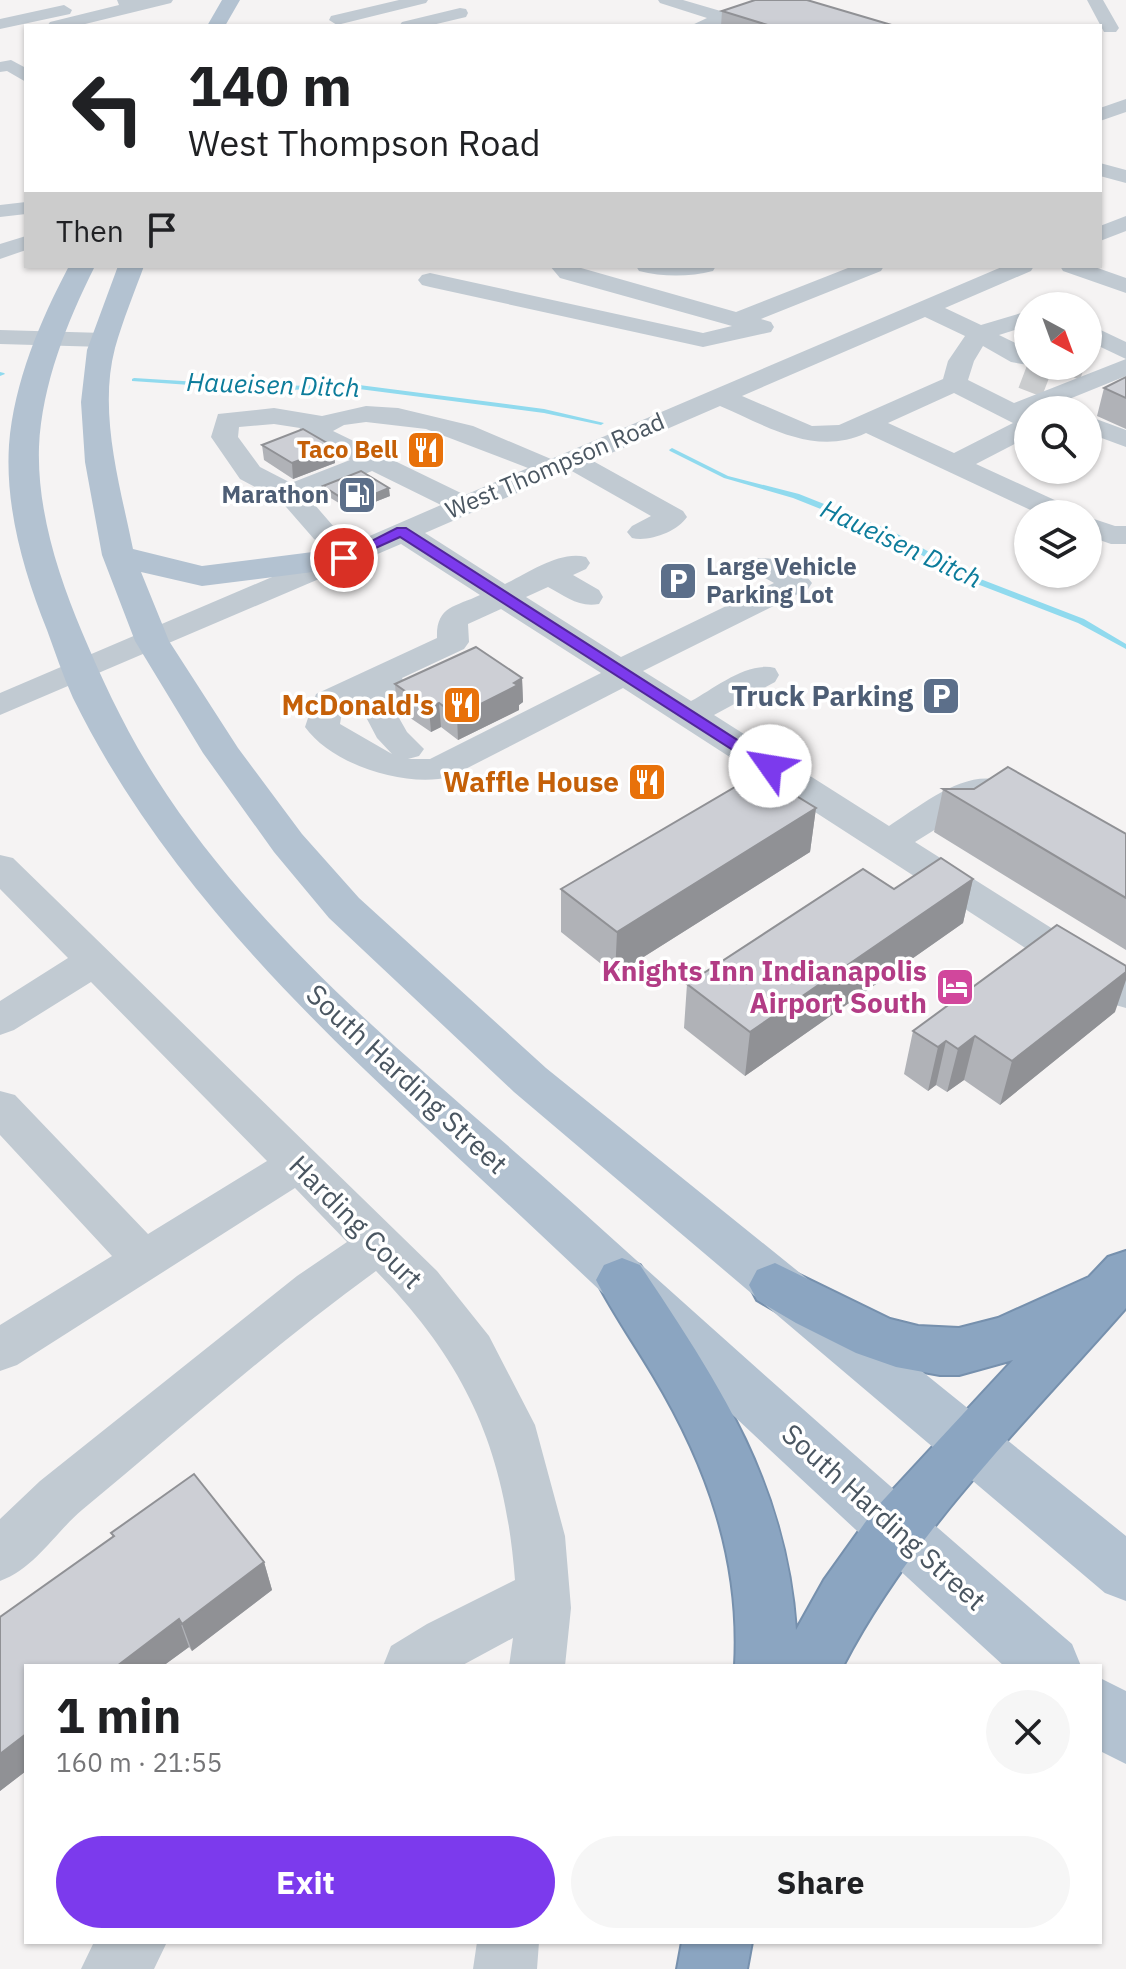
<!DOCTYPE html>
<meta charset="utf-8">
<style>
:root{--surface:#fff;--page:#f6f6f6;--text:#202124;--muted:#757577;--accent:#7c3aed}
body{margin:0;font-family:"IBM Plex Sans",sans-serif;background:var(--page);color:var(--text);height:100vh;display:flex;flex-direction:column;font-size:30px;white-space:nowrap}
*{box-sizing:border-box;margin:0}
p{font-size:26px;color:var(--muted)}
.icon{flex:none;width:44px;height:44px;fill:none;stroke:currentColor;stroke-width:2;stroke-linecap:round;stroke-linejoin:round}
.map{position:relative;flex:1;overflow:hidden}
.panel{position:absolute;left:24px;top:1664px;width:1078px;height:280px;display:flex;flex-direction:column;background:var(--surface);border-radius:0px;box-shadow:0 2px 6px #0004}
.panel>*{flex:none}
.banner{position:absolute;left:24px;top:24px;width:1078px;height:244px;border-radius:0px;box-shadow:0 2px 6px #0004;background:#fff;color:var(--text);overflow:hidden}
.needle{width:52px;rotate:139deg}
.controls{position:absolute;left:1014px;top:292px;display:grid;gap:16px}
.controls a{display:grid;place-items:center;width:88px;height:88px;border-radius:50%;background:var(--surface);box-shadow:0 2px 6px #0004;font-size:40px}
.pin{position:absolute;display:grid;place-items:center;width:68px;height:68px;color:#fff;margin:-34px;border:4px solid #fff;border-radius:50%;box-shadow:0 2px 8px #0007}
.me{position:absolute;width:88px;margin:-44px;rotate:302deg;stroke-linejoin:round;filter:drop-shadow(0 0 6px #0008)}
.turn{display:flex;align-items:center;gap:28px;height:168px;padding:0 32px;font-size:36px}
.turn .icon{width:104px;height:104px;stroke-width:2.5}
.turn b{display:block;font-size:56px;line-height:68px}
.then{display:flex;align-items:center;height:76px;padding:0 32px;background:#0003;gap:16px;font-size:30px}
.round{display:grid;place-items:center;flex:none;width:84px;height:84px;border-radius:42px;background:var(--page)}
.summary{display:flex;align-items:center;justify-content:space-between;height:136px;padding:0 32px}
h1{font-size:48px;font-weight:700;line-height:60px}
.action{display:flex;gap:16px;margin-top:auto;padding:16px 32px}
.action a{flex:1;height:92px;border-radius:48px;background:var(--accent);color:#fff;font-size:32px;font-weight:700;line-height:92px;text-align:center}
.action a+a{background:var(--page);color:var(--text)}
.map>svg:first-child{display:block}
</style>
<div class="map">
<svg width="1126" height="1969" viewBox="0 0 1126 1969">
<rect width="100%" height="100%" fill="#f5f3f3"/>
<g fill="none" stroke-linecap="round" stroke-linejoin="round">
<path fill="#90daee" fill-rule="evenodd" d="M0 372 4 373 5 374 0 376Z
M134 378 263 386 359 385 544 409 604 423 601 425 544 413 359 389 263 390 132 381V379Z
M672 448 728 476 799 494 892 531 970 575 1084 619 1126 644V649L1078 623 964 579 886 535 793 498 724 478 670 451 669 450Z"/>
<path stroke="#caccce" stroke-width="25" stroke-dasharray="25 12" stroke-linecap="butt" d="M1078 366 1084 368
M1023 376 1049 386"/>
<defs>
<path id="highway" d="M1126 1251V1308C1026 1422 913 1531 843 1666H735C741 1559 707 1465 653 1375 634 1343 613 1313 596 1280L604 1265 622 1258 640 1265C719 1384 786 1483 796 1630L824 1580 874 1510 1013 1360 959 1375H940L896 1367 856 1353 796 1323 757 1300 749 1285 757 1270 775 1263 890 1319 918 1326 959 1328 998 1318 1089 1277 1108 1257Z
M682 1942H752L747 1969H677Z"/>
</defs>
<use href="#highway" stroke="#7690ad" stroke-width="4"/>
<path fill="#c1cad2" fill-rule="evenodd" d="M117 0H173L171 3 77 26H47L50 22 119 5Z
M399 0H428L426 3 337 25 329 20 331 16Z
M658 0H683L724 12 763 0H788L786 3 716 26H690L707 18 660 3Z
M1087 0H1103L1119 28 1116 32H1104Z
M64 5 72 10 70 14 0 29V19Z
M460 8 466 9 468 13 466 17 428 26H399L402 22Z
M11 60 26 68V82L7 71 0 72V62Z
M1126 99V112L1100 121V108Z
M1100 163 1126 170V183L1100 176Z
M26 202V214L0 217V205Z
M1126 216V231L1100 241V226Z
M26 236V250L0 259V244Z
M550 266H574L736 312 853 266H884L881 271 761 319 771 322 774 327 771 332 703 347 430 287 422 285 418 280 422 275 430 273 703 333 732 326 560 278Z
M636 266H716L713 271C689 277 663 277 639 271Z
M1004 266H1034L1031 271 945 308 981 325 1028 311V326L999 335 1028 349V365L1011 362 983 346 974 361 968 380 1014 403 1126 359 1088 341V324L1126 342V376L1042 410H1028V437L976 464 1072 508 1076 514H1039L866 433C815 457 767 426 720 406L593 461 683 511 687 517C677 532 649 542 632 538L627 532 632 526 651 516 570 470 425 533 505 584C528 573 560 550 586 557L590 563 586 569 573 575 599 590 603 597 599 604C579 608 565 596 548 587L526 597 621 657 774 583 753 571 749 565 753 559C772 554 801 567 812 583L808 589 643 671 691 701C715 688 747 661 775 668L779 675 775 682 714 715 889 826C919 807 962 771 998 780L1004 788 998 796 973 806 915 842 1126 975V1008L1112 1004 623 688 450 777C406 788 332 765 305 727L316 694 437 638C436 606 455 607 480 595L401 544 0 715V693L333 551 314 539 280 500 240 479 211 437 218 414 274 408 322 416 366 406 398 408 473 426 551 459ZM925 317 965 336 948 361 943 379 839 425 812 426 742 396ZM954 393 1013 423 954 453 888 423ZM366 422 426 429 528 468 465 495 333 431 344 425ZM274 424 300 428 299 431 303 437 350 460 291 483 260 467 238 437 239 427ZM372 471 441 505 358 541 334 527 308 497ZM501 609 601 673 430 759H408L419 756 424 749 407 732 390 702 404 682 402 678 464 649 469 642 468 624ZM357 700 377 738 392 754 340 724 343 706Z
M1060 266H1092L1126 278V293L1063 271Z
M0 330 104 333 113 335 116 340 113 345 104 347 0 344Z
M1088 416 1126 430V447L1088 433Z
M1088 517 1115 526H1126V544H1111L1088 536Z
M0 855 13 858 437 1271 489 1336 535 1425 565 1536 571 1608 565 1666H509L513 1638 461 1666H383L391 1646 427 1624 515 1580C505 1450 467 1364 376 1271 274 1345 179 1430 82 1510 54 1534 35 1568 0 1581V1519L40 1481 297 1276 347 1242 295 1188 17 1365 0 1371V1325L112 1256 0 1135V1091L15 1095 148 1234 267 1161 91 982 14 1030 0 1035V1001L68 958 0 889Z
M94 1942H167L154 1969H81Z
M477 1942H539L537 1969H473Z"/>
<path fill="#b3c2d1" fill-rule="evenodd" d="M222 0H240L225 26H207Z
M69 266H95C67 322 42 384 39 447 37 510 58 575 82 632 103 682 126 731 156 778 263 946 428 1073 575 1205 739 1353 904 1500 1072 1644L1081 1666H1004C848 1524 694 1379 540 1234 367 1071 180 915 73 698 63 676 55 652 47 630 24 573 5 508 9 445 14 382 40 321 69 266Z
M118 266H144C134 293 123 320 115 348 98 413 120 485 133 549L202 566 344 548 356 551 360 558 356 565 344 568 202 586 141 572 169 641 238 748 302 834 359 898 546 1068 1126 1536V1601L1105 1593 514 1092 329 918 274 852 203 753 135 641 102 555 85 462 81 402 87 350Z
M1100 1678 1126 1691V1764L1100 1751Z"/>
<use href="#highway" fill="#8ba5c1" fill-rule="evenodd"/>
</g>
<path fill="#b0b2b7" d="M722 11 895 26H721Z
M1126 377V429L1097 416 1104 388Z
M262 445 335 463 293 479 264 460Z
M323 486 390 496 352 511 324 494Z
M522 678 523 702 519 705V710L458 740 441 727 431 732 397 709 395 684Z
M943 789 1126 834V950L934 832Z
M816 808 810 852 615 975 561 932V889Z
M973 879 963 923 745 1076 684 1028 687 984 894 889Z
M1115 1012 1000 1105 964 1080 947 1092 936 1085 928 1091 904 1074 913 1031Z
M111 1533 264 1562 272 1590 192 1651 189 1647 163 1666H26V1771L0 1791V1617L113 1537Z"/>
<path fill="#909195" d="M334 447 335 463 293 479 292 463Z
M389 488 390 496 352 511 351 504Z
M522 678 523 702 519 705V710L458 740 457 716Z
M439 703 441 727 431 732 429 708Z
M816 808 810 852 615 975 617 932Z
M973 879 963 923 745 1076 750 1032Z
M1126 972V980L1115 1012 1000 1105 1012 1061Z
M975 1036 964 1080 947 1092 958 1049Z
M946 1041 936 1085 928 1091 938 1047Z
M264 1562 272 1590 192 1651 182 1624Z
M179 1619 189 1647 163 1666H117Z
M26 1734V1771L0 1791V1754Z"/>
<path fill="#cdcfd5" stroke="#909195" stroke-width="2" d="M755 0H807L895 26H771L722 11Z
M1126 377V398L1104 388Z
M303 429 334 447 292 463 262 445Z
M361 471 389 488 351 504 323 486Z
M476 647 522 678 514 683 518 685 457 716 439 703 429 708 395 684Z
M1008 767 1126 834V898L943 789H974Z
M759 773 816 808 617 932 561 889Z
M941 858 973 879 750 1032 687 984 863 869 894 889Z
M1057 925 1126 966V972L1012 1061 975 1036 958 1049 946 1041 938 1047 913 1031Z
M194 1474 264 1562 182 1624 179 1619 117 1666H26V1734L0 1754V1617L114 1536 111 1533Z"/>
<path fill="#7c3aed" stroke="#51269a" stroke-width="2" d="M397 528H406L778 766 770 771 764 770 400 537 349 560 338 558Z"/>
<defs>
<symbol id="restaurant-square" viewBox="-11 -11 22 22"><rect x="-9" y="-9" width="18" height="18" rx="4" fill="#e8710a" stroke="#fff"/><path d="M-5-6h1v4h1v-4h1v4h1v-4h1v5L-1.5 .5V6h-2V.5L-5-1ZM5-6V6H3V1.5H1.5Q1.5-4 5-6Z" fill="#fff"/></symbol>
<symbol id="fuel-square" viewBox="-11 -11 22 22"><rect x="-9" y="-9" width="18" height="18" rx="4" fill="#5c6f8a" stroke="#fff"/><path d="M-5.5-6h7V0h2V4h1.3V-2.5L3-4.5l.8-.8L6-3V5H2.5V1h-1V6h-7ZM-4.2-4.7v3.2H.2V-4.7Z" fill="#fff"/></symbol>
<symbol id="parking-square" viewBox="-11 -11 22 22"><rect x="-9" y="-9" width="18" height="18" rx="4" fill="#5c6f8a" stroke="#fff"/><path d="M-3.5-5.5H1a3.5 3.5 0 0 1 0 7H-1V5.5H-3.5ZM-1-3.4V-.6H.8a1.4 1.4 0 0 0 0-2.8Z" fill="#fff"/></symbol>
<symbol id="hotel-square" viewBox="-11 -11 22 22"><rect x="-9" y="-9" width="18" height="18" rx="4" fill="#d1479c" stroke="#fff"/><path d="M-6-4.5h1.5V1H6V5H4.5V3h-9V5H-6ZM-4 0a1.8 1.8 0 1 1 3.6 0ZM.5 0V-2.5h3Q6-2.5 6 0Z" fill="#fff"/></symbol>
</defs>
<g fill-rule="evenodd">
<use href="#restaurant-square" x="404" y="428" width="44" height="44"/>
<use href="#fuel-square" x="335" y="473" width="44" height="44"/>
<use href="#parking-square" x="656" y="559" width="44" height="44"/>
<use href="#parking-square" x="919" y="674" width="44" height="44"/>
<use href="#restaurant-square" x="440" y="683" width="44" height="44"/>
<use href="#restaurant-square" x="625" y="760" width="44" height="44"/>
<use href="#hotel-square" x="933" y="965" width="44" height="44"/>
</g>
<g text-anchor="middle" stroke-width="7" stroke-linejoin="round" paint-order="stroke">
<g font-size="24" font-weight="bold" fill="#c56008" stroke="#fff" text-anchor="end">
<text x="398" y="458">Taco Bell</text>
</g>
<g font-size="24" fill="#4a5661" stroke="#fff">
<text transform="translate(555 466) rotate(-23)" y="8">West Thompson Road</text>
</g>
<g font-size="24" font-weight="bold" fill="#4e5e75" stroke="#fff" text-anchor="end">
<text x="329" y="503">Marathon</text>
<text x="706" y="575" text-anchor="start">Large Vehicle<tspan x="706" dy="28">Parking Lot</tspan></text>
</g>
<g font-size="26" font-style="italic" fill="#0c7c9b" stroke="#fff">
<text transform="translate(273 385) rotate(2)" y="9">Haueisen Ditch</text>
<text transform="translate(901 544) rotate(25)" y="9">Haueisen Ditch</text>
</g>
<g font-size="28" font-weight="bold" fill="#4e5e75" stroke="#fff" text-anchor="end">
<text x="913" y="706">Truck Parking</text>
</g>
<g font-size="28" font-weight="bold" fill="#c56008" stroke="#fff" text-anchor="end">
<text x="434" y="715">McDonald's</text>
<text x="619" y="792">Waffle House</text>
</g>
<g font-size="28" font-weight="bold" fill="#b23c85" stroke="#fff" text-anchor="end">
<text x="927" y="981">Knights Inn Indianapolis<tspan x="927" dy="32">Airport South</tspan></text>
</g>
<g font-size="28" fill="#4a5661" stroke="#fff">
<text transform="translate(407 1079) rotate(43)" y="10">South Harding Street</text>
<text transform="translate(356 1222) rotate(45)" y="10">Harding Court</text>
<text transform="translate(884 1517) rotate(42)" y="10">South Harding Street</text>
</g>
</g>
</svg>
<div class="controls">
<a><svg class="needle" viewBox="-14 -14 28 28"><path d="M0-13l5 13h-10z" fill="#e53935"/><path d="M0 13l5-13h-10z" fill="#757577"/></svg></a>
<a><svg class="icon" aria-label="search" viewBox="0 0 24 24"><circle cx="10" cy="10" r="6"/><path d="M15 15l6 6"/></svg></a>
<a><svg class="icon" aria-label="layers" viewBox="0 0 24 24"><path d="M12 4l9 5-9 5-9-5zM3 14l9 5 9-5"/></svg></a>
</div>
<div class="pin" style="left:344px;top:558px;background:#d93025"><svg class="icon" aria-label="arrive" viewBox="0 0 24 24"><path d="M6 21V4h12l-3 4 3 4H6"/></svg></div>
<svg class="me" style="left:770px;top:766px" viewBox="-20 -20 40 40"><circle r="19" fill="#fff"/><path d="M0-13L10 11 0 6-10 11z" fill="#7c3aed"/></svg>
<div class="banner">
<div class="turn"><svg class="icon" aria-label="left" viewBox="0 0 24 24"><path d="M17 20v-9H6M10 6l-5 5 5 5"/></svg><div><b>140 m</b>West Thompson Road</div></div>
<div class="then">Then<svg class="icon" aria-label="arrive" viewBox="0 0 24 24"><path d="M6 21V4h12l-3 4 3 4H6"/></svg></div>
</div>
<section class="panel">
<div class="summary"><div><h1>1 min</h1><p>160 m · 21:55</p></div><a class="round"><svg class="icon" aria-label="close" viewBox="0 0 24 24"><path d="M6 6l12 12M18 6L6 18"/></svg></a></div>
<div class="action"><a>Exit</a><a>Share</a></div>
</section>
</div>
